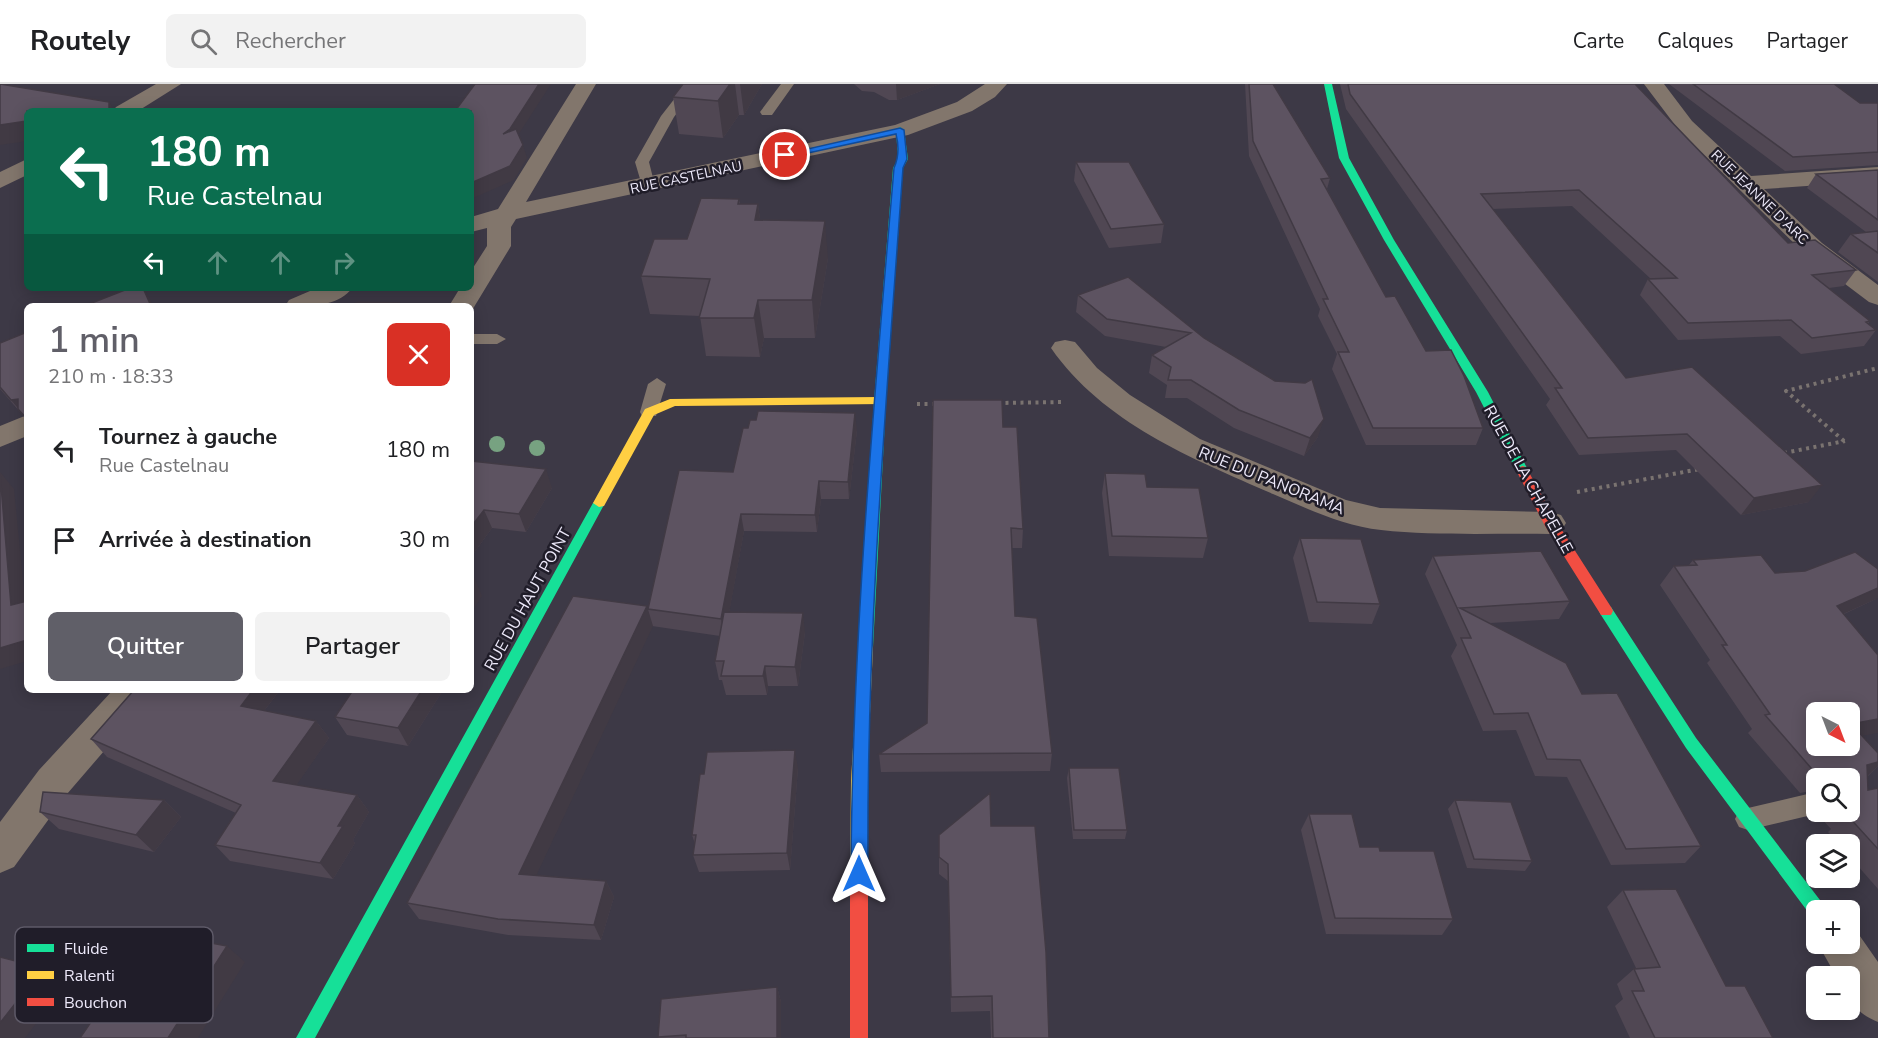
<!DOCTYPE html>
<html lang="fr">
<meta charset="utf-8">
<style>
:root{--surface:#fff;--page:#f2f2f2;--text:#202124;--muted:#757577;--line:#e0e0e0;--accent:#605f68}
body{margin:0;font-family:"Nunito Sans",sans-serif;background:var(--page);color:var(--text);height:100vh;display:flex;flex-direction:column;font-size:22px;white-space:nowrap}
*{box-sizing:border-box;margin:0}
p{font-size:20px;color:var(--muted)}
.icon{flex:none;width:33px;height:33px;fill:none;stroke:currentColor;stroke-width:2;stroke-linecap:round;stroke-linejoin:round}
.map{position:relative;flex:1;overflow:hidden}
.drawer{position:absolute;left:24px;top:219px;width:450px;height:390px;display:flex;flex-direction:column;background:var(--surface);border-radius:9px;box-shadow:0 3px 15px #0003}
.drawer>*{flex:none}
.top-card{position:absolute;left:24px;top:24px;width:450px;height:183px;border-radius:9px;box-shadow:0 3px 15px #0003;background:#0b6e4f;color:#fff;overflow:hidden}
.needle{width:39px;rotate:138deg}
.tools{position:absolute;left:1806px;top:618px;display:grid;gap:12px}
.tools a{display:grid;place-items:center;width:54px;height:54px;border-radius:9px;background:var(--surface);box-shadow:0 3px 15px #0003;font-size:30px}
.pin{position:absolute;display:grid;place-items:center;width:51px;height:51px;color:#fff;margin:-26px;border:3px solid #fff;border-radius:50%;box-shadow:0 2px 6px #0007}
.me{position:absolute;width:66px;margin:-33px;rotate:0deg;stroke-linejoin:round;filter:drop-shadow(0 0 4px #0008)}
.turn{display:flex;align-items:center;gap:21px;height:126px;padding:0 24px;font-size:27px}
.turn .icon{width:78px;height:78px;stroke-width:2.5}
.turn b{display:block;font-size:42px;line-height:51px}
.lanes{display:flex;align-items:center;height:57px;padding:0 24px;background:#0003;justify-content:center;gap:30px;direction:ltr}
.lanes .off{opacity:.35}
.round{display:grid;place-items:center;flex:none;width:63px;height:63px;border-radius:9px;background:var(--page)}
.head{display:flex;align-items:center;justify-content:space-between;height:102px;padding:0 24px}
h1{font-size:36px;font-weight:600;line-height:45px;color:var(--accent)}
.cta{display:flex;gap:12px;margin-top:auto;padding:12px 24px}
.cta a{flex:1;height:69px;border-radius:9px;background:var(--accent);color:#fff;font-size:24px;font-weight:600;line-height:69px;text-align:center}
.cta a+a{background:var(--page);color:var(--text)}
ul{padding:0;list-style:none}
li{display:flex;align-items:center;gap:18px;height:90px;padding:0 24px}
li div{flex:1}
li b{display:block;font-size:22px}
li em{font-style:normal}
header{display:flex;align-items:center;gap:36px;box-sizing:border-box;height:84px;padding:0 30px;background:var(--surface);border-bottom:2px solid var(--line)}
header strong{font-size:28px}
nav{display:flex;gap:33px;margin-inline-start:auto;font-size:21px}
.search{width:420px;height:54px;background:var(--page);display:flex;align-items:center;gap:15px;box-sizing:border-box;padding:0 21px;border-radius:9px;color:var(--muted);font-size:22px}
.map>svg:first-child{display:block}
</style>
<header>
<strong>Routely</strong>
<div class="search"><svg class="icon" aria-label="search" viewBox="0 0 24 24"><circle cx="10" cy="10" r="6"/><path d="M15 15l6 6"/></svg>Rechercher</div>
<nav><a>Carte</a><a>Calques</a><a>Partager</a></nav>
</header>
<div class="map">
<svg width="1878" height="954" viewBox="0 0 1878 954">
<rect width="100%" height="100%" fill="#3d3946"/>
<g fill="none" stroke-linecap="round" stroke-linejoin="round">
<path stroke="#7a7370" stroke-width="4" stroke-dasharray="3 4.5" stroke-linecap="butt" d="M998 319 1065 318
M917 320H936
M1844 357 1786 307 1878 284
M1784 369 1845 357
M1577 408 1700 385"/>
<path fill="#82766c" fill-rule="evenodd" d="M686 0H699L674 33 649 78 655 102 648 106 643 105 635 78 661 32Z
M781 0H794L772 31H762L760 28Z
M471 250H497L506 255 497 260H471Z
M657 294 666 300 656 332H642L640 328 648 300Z
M1816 708V728H1823L1816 730 1748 746 1739 743 1735 735 1739 727 1748 724Z"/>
<path fill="#82766c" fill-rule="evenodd" d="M156 0H181L138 27H113L116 23Z
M576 0H596L526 118 895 41 957 18 985 0H1007L995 13 972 27 908 51 516 135 511 143V162L471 228V222H449L460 204H471V187L487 162V144L471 148V133L498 125Z
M1644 0H1664L1692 37 1751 92 1878 83V97L1764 105 1822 159 1878 201V221L1869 218 1804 169 1678 45Z
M27 75V91L0 104V88Z
M317 204H352C338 224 306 222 285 222L289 216Z
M1065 256 1075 258 1097 284 1130 311 1200 355 1346 416 1380 424 1550 428 1561 431 1566 439 1561 447 1550 450C1494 449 1436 452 1381 446 1343 442 1308 425 1273 410 1193 375 1103 339 1051 264L1055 258Z
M27 331V352L0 363V342Z
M113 606H153L148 616 67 710 14 783 0 789V738L39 686Z
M1850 843 1855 845 1878 878V938C1854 928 1850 918 1850 892H1836L1818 860H1850Z"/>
<path fill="#16e098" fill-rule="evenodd" d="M1324 0H1332L1349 74 1394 156 1488 308 1528 386 1526 389H1518L1516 386 1476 308 1384 156 1339 74Z
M900 43 904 46 908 75 903 84 886 317 873 563 871 567H861L859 563 874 317 893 84 898 75 896 46Z
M599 415 605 419 315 954H296L593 419Z
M1606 522 1611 523 1696 654 1823 820 1825 826H1816V834L1811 832 1686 664 1601 531 1599 527 1601 523Z"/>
<path fill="#ffcf43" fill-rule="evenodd" d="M880 313 884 314 886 317 884 320 675 322 654 331 604 422 599 423 593 419 645 325 670 315Z
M866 557 871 559 873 563 867 697 868 805 865 811 859 813 853 811 850 805 851 697 859 563 861 559Z"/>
<path fill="#f24e42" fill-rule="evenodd" d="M1522 382 1526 383 1556 437 1611 523 1613 527 1611 531H1601L1545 442 1516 386Z
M859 797 865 799 868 805V954H850V805L853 799Z"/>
</g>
<g fill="#77a281">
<circle cx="497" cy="360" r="8"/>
<circle cx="537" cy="364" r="8"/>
</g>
<path fill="#504753" d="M683 0H762L744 31H739L723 54 679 50 673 13Z
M854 0H940L897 16H889L874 8 862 7Z
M1245 0H1273L1330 94 1327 105 1386 213 1483 344 1476 361H1366L1332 285 1337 270 1318 232 1320 225 1249 72Z
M1340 0H1635L1788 159 1856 186 1844 202 1829 204 1870 237 1868 240 1876 246 1864 262 1801 270 1780 252 1678 256 1640 211 1648 195H1651L1572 122 1492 125 1626 294 1809 418 1741 431 1676 366 1579 371 1546 321 1550 315 1346 25Z
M1669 0H1834L1860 19H1878V81L1785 87Z
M1076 78 1164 140 1161 159 1109 164 1074 97Z
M1878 86V198L1838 168 1851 150 1866 148 1807 104 1816 90Z
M739 115 740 120H758L760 136 828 174 815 254H764L760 273 706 272 700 232 650 230 641 192Z
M1128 193 1318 353 1304 372 1234 344 1187 314H1165L1167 301 1149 289 1152 271 1166 263 1105 252 1076 228 1078 211Z
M27 248V336L0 305V259Z
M1003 343 1023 445 1022 464H1012L1015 532 1052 669 1050 687 881 688 879 670 927 639Z
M857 346 849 415H821L817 448 744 447 729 528 805 548 798 602H768L767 611H726L722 596H719L715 577 720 552 652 542 536 791 606 797 614 813 601 856 508 851 419 835 407 819 648 524 733 388Z
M471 377 552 404 526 448 492 444 471 473Z
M1105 389 1147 403 1208 454 1203 474 1109 472 1102 409Z
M1300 454 1380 520 1372 540 1309 538 1293 474Z
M1433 472 1570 517 1559 535 1490 539 1582 610 1701 762 1685 779 1611 781 1567 693 1535 692 1516 646 1483 647 1451 572 1457 561 1425 490Z
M1693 476 1775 489 1876 515 1844 530 1862 652 1878 682 1868 692V706L1878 704V805L1850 773V760H1839L1828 748 1831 745 1819 732 1823 728H1850V694H1816V706L1800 709 1748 649 1752 645 1707 579 1710 576 1660 501 1674 482 1689 481Z
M134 606H280L264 627 316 637 329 654 296 701 357 711 369 728 353 756 355 759 333 795 230 777 215 761 236 729 107 673 91 655Z
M443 606 408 662 347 651 335 633Z
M798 684 790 786 699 788 693 771 695 760 692 751Z
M1069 684 1127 746 1125 755H1073L1067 694Z
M164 716 181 733 154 768 59 745 40 728Z
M1455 716 1532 777 1525 787 1467 784 1448 725Z
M1309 730 1360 763 1380 767 1453 835 1442 851 1326 850 1301 746Z
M991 742 1049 954H991L990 927 951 928 948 797 939 790V751Z
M1623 806 1726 902 1773 954H1630L1615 922 1623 915 1617 900 1634 885 1636 884 1607 823Z
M777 903 781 918V954H659L658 953Z"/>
<path fill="#413a44" d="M539 0H551L513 59 503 50Z
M730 0H735L739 31 723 54 718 17Z
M740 0H762L744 31Z
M896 0H940L897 16Z
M109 18 114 27H101Z
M27 37V57L0 61V41Z
M523 61 527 74 514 96 471 115V99Z
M758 120 763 157 755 136Z
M825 137 828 174 815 254 812 216Z
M143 204 149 213 153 222H151Z
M758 216 764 254 760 273 754 234Z
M18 315 23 330 11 316Z
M855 329 857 346 849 415 848 398Z
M1324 335 1318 353 1304 372 1310 354Z
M546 385 552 404 526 448 519 430Z
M0 388 14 405 27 538 11 521Z
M819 397 821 415 817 448 815 431Z
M1822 401 1809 418 1741 431 1754 414Z
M484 426 492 444 471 473V443Z
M741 430 744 447 725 552 721 535Z
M474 493 482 512 471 529V498Z
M1878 504V514L1876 515 1821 540 1837 522Z
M647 522 653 542 529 807 519 790Z
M803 529 805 548 798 602 795 583Z
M27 556V577L0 585V564Z
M765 582 768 602 767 611 763 592Z
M253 606H280L254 640 241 622Z
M422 606H443L408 662 398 644Z
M1878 635V649L1850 654 1851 640Z
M316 637 329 654 287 715 273 697Z
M795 666 798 684 790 786 787 769Z
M1878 678V682L1865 694 1867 681Z
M357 711 369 728 353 756 355 759 333 795 320 779 338 742Z
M164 716 181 733 154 768 136 751Z
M606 797 614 813 601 856 594 841Z
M227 862 245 878 198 954H168Z
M43 884 66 901 25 954H0V939Z
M777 903 781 918V954H777Z"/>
<path fill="#5d5361" stroke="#413a44" stroke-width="1.5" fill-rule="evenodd" d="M0 0 109 18V26L101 27H27V37L0 41Z
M475 0H539L510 45 503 50 516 45 523 61 510 82 471 99V27H455Z
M683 0H730L718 17 673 13Z
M1249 0H1273L1330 94 1321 95 1386 213 1395 212 1426 267 1451 266 1464 292 1483 344H1373L1338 268H1349L1323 215H1328L1253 57Z
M1348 0H1635L1788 159 1815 156 1856 186 1812 191 1870 237 1866 238 1876 246 1812 254 1791 236 1688 239 1648 195 1677 194 1579 106 1481 110 1626 294 1692 283 1822 401 1754 414 1687 350 1588 354 1555 304H1562L1350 10Z
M1693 0H1834L1860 19H1878V68L1793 73Z
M1076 78H1129L1164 140 1111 145Z
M1878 86V136L1816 90Z
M701 114 739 115 738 120H758L755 136 825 137 812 216H758L754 234H699L710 195 641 192 654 155H687Z
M1878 147V169L1851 150Z
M1128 193 1204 254 1275 297 1305 299 1312 295 1324 335 1310 354 1239 326 1191 296H1168L1171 283 1152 271 1191 249 1107 235 1078 211Z
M130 204H143L151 222H84Z
M359 218 399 219 397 222H348Z
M27 248V335L18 325V315L11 316 0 303V259Z
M933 316H1002L1003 343H1017L1023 445 1011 444 1015 532 1037 534 1052 669 879 670 927 639Z
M758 327 855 329 848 398 819 397 815 431 741 430 721 535 648 525 679 386 733 388 743 344H748L750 336H756Z
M471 377 546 385 519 430 484 426 471 443Z
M0 389 11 521 27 517V556L0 564Z
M1105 389 1145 390 1147 403 1199 404 1208 454 1112 452Z
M1300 454 1361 455 1380 520 1317 518Z
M1541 467 1570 517 1460 524 1566 579 1582 610 1617 609 1701 762 1626 765 1580 676 1547 675 1528 629 1494 630 1461 554H1471L1433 472Z
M1855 468 1878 485V504L1837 522 1878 571V635L1851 640 1878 669V678L1867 681 1868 706 1878 704V765L1847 731 1851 730 1849 728 1850 694H1836V689L1818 692 1765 631 1770 630 1722 561H1727L1674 482 1697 481 1693 476 1761 471 1775 489 1805 487ZM1816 628H1850V662H1816Z
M573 512 647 522 519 790 606 797 594 841 498 835 407 819Z
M724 528 803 529 795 583 765 582 763 592H721L724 577H715Z
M134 606H253L241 622 316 637 273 697 357 711 338 742H343L320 779 215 761 241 721 91 655Z
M353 606H422L398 644 335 633Z
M795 666 787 769 693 771 696 751H692L700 690H704L707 668Z
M1069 684H1119L1127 746H1074Z
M43 708 164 716 136 751 40 728Z
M990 709 991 742H1035L1046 868 1049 954H993L992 912 951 913 948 780 939 773V751Z
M1455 716 1511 718 1532 777 1474 775Z
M1309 730H1352L1360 763H1379L1380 767H1434L1453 835 1335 834Z
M1676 805 1726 902H1745L1773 954H1655L1632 907H1644L1634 885 1660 883 1623 806Z
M153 848 227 862 168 954H80Z
M0 873 43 884 0 939Z
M777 903V954H686V951L658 953 661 915Z"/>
<path fill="#1a73e8" stroke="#114b97" stroke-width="1.5" d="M900 44 904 46 907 75 903 84C886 319 866 555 868 790L865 796 859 798 853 796 851 790C852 555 874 318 894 84 899 73 899 62 896 50L785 74 781 71Z"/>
<g text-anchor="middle" stroke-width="5" stroke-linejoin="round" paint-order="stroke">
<g font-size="14" fill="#ede9fa" stroke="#201d29">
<text transform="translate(686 93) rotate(-12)" y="5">RUE CASTELNAU</text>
<text transform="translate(1760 113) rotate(44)" y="5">RUE JEANNE D'ARC</text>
</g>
<g font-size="16" fill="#ede9fa" stroke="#201d29">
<text transform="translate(1529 395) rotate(61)" y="6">RUE DE LA CHAPELLE</text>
<text transform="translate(1272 396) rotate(22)" y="6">RUE DU PANORAMA</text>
<text transform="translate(527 515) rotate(-61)" y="6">RUE DU HAUT POINT</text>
</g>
</g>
<rect x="15" y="843" width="198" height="96" rx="9" fill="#201d29" stroke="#5e5a68" stroke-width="1.5"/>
<rect x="27" y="860" width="27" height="8" fill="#16e098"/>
<rect x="27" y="887" width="27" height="8" fill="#ffcf43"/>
<rect x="27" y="914" width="27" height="8" fill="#f24e42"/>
<g font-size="16" fill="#ede9fa">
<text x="64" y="870">Fluide</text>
<text x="64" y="897">Ralenti</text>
<text x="64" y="924">Bouchon</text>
</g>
</svg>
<div class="tools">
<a><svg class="needle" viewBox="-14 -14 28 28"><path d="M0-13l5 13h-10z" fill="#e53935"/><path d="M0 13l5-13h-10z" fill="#757577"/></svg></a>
<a><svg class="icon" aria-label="search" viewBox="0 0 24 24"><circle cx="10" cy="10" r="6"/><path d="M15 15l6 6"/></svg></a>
<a><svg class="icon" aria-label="layers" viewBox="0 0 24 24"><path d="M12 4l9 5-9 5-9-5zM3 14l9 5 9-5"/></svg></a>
<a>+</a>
<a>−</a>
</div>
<div class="pin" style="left:785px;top:71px;background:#d93025"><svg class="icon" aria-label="arrive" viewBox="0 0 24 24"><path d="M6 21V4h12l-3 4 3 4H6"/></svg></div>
<svg class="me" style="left:859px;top:790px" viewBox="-20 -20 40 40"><path d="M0-17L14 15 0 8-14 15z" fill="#1a73e8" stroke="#fff" stroke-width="4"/></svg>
<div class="top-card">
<div class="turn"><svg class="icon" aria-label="left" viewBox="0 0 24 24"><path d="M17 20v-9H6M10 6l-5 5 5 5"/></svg><div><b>180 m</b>Rue Castelnau</div></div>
<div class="lanes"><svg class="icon" aria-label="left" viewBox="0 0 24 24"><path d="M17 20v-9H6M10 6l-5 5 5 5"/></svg><svg class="icon off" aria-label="ahead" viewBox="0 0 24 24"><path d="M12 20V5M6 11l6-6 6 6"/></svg><svg class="icon off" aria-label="ahead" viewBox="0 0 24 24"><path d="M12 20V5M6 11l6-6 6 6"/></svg><svg class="icon off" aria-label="right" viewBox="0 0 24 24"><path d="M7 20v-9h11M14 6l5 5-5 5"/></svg></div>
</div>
<section class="drawer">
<div class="head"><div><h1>1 min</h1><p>210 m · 18:33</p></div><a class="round" style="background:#d93025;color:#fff"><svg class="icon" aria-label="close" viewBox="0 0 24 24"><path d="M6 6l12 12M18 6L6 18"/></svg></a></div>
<ul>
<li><svg class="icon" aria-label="left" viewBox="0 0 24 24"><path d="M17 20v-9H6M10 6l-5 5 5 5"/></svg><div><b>Tournez à gauche</b><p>Rue Castelnau</p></div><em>180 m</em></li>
<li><svg class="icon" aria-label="arrive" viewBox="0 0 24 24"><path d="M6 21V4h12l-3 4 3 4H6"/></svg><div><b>Arrivée à destination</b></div><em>30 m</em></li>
</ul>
<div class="cta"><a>Quitter</a><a>Partager</a></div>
</section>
</div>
